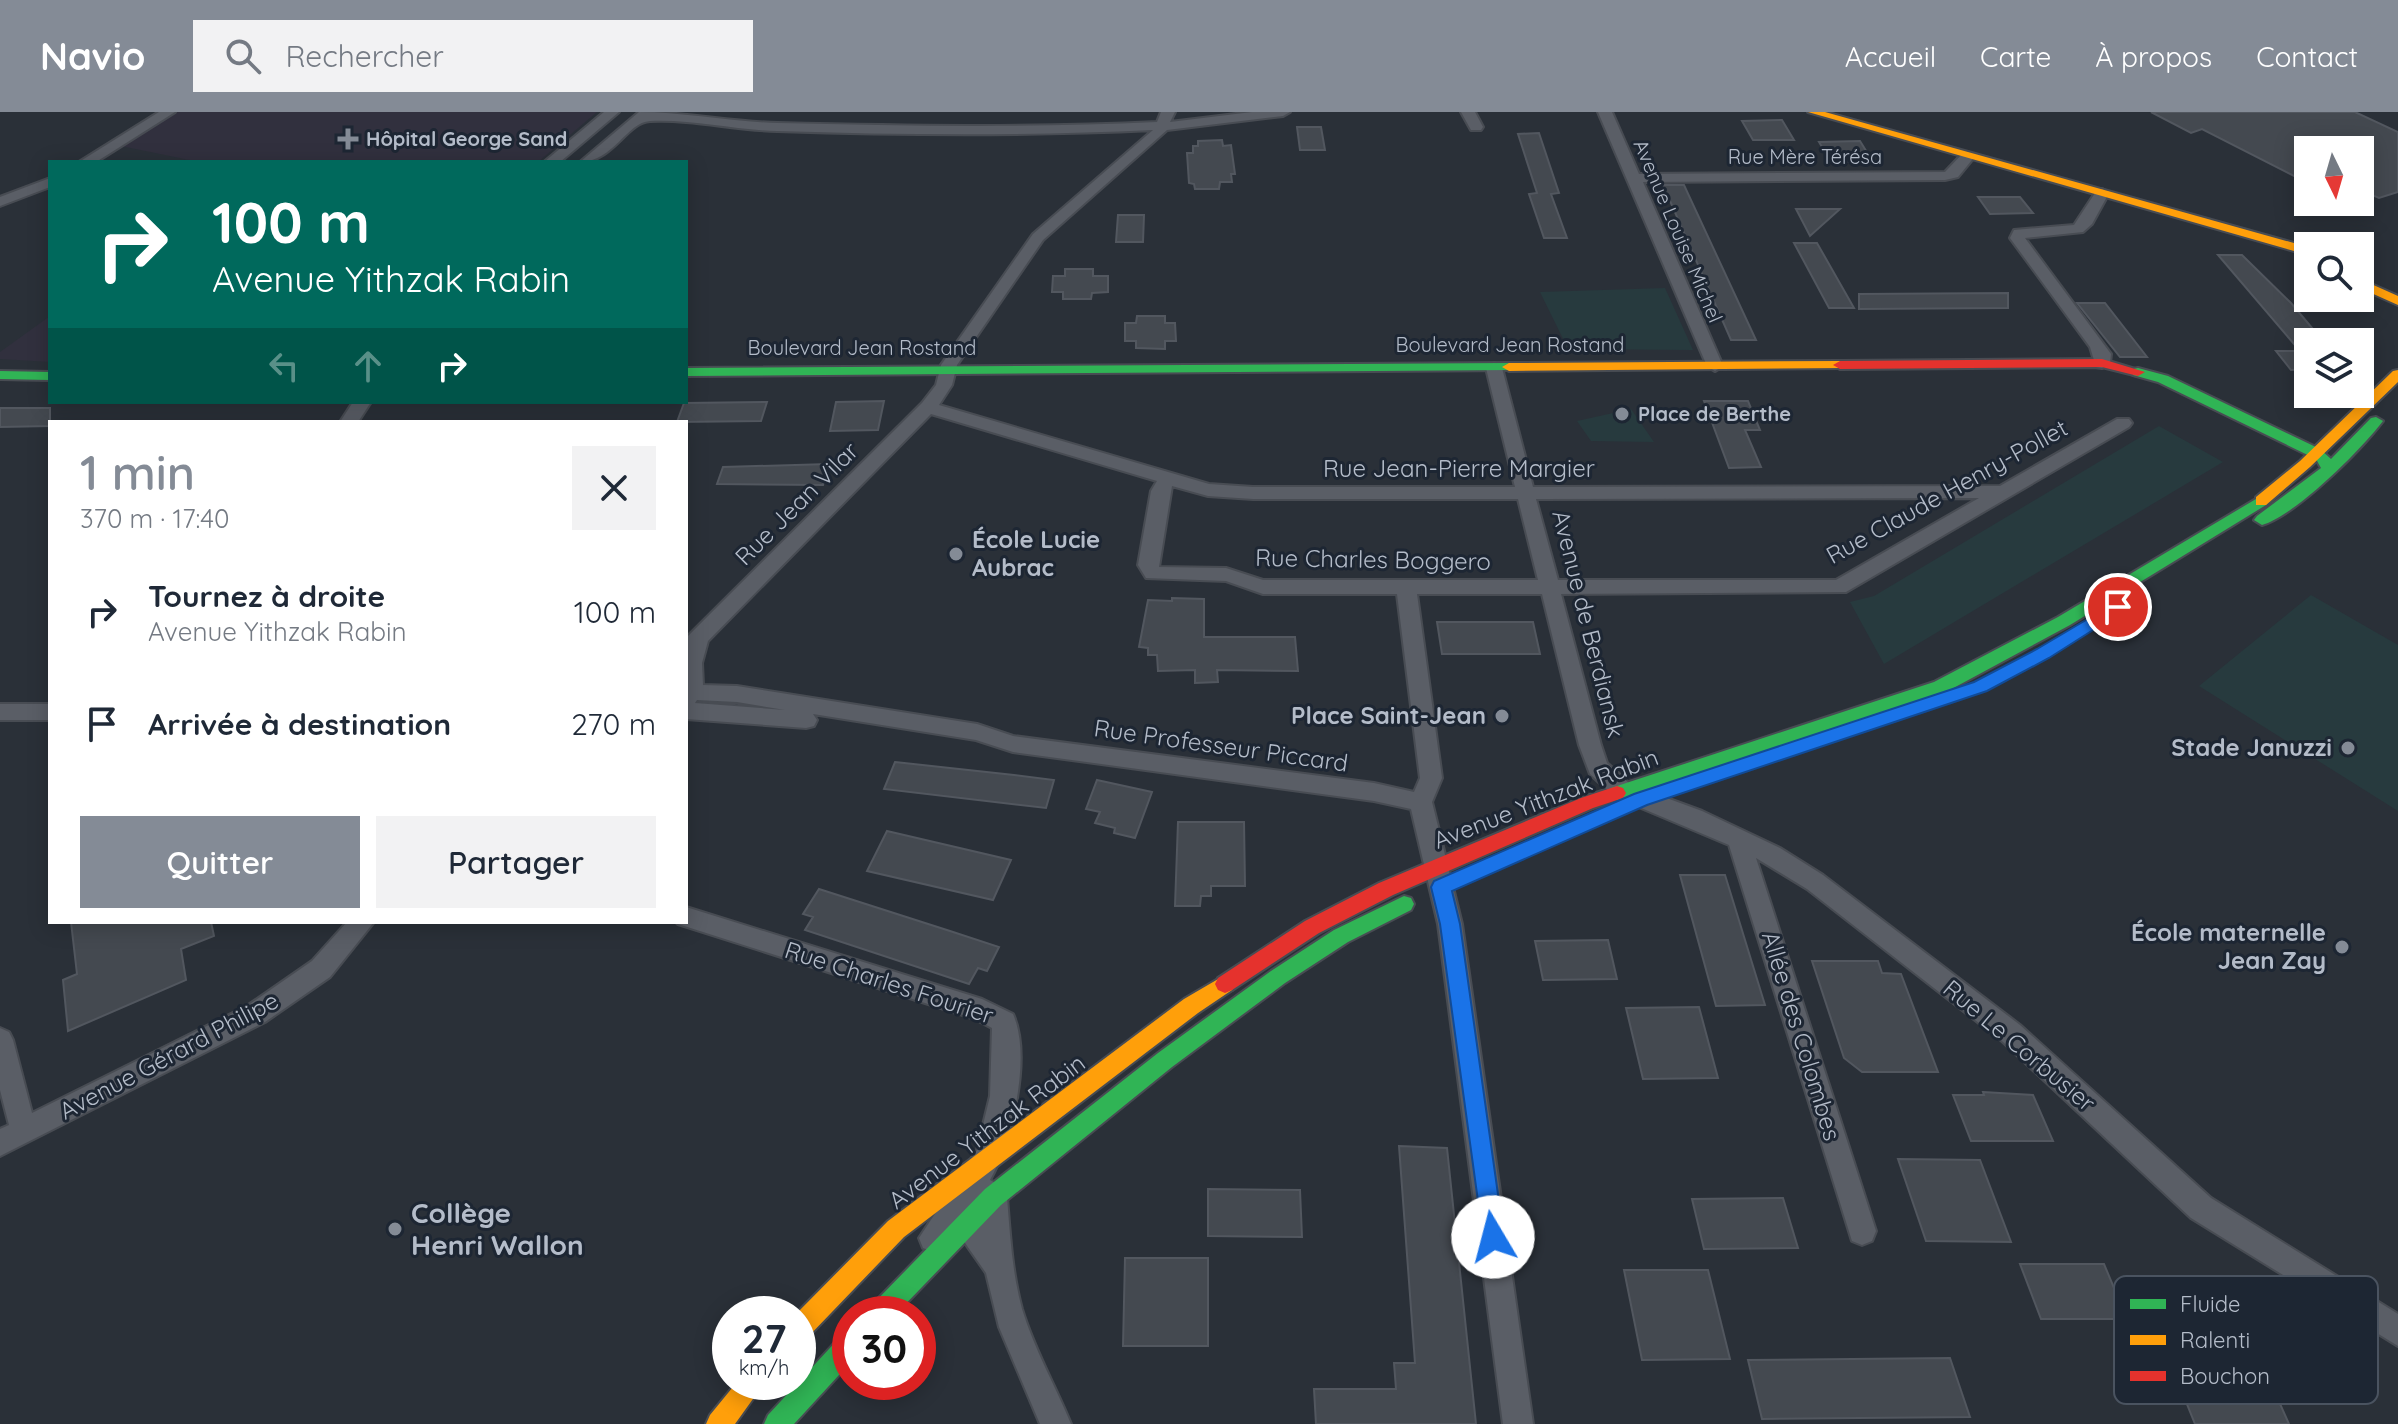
<!DOCTYPE html>
<html lang="fr">
<meta charset="utf-8">
<style>
:root{--surface:#fff;--page:#f2f2f3;--text:#1f2937;--muted:#747a83;--accent:#848b96}
body{margin:0;font-family:Quicksand,sans-serif;background:var(--page);color:var(--text);height:100vh;display:flex;flex-direction:column;font-size:30px;white-space:nowrap}
*{box-sizing:border-box;margin:0}
p{font-size:26px;color:var(--muted)}
.icon{flex:none;width:44px;height:44px;fill:none;stroke:currentColor;stroke-width:2;stroke-linecap:round;stroke-linejoin:round}
.map{position:relative;flex:1;overflow:hidden}
.details{position:absolute;left:48px;top:308px;width:640px;height:504px;display:flex;flex-direction:column;background:var(--surface);border-radius:0px;box-shadow:0 4px 20px #0003}
.details>*{flex:none}
.banner{position:absolute;left:48px;top:48px;width:640px;height:244px;border-radius:0px;box-shadow:0 4px 20px #0003;background:#00695c;color:#fff;overflow:hidden}
.needle{width:52px;rotate:175deg}
.tools{position:absolute;left:2294px;top:24px;display:grid;gap:16px}
.tools a{display:grid;place-items:center;width:80px;height:80px;border-radius:0px;background:var(--surface);box-shadow:0 4px 20px #0003;font-size:40px}
.speed{position:absolute;left:712px;top:1184px;display:flex;gap:16px;font-size:40px;font-weight:700;text-align:center}
.speed>*{display:grid;place-content:center;width:104px;height:104px;border-radius:50%;background:var(--surface);box-shadow:0 4px 20px #0003;line-height:1}
.speed small{font-size:20px;font-weight:400}
.speed .limit{border:12px solid #d22;background:#fff;color:#111}
.pin{position:absolute;display:grid;place-items:center;width:68px;height:68px;color:#fff;margin:-34px;border:4px solid #fff;border-radius:50%;box-shadow:0 2px 8px #0007}
.me{position:absolute;width:88px;margin:-44px;rotate:352deg;stroke-linejoin:round;filter:drop-shadow(0 0 6px #0008)}
.turn{display:flex;align-items:center;gap:28px;height:168px;padding:0 32px;font-size:36px}
.turn .icon{width:104px;height:104px;stroke-width:2.5}
.turn b{display:block;font-size:56px;line-height:68px}
.lanes{display:flex;align-items:center;height:76px;padding:0 32px;background:#0003;justify-content:center;gap:40px;direction:ltr}
.lanes .off{opacity:.35}
.round{display:grid;place-items:center;flex:none;width:84px;height:84px;border-radius:0px;background:var(--page)}
.headline{display:flex;align-items:center;justify-content:space-between;height:136px;padding:0 32px}
h1{font-size:48px;font-weight:600;line-height:60px;color:var(--accent)}
.action{display:flex;gap:16px;margin-top:auto;padding:16px 32px}
.action a{flex:1;height:92px;border-radius:0px;background:var(--accent);color:#fff;font-size:32px;font-weight:600;line-height:92px;text-align:center}
.action a+a{background:var(--page);color:var(--text)}
ul{padding:0;list-style:none}
li{display:flex;align-items:center;gap:24px;height:112px;padding:0 32px}
li div{flex:1}
li b{display:block;font-size:30px}
li em{font-style:normal}
header{display:flex;align-items:center;gap:48px;box-sizing:border-box;height:112px;padding:0 40px;background:var(--accent);color:#fff}
header strong{font-size:38px}
nav{display:flex;gap:44px;margin-inline-start:auto;font-size:28px}
.search{width:560px;height:72px;background:var(--page);display:flex;align-items:center;gap:20px;box-sizing:border-box;padding:0 28px;border-radius:0px;color:var(--muted);font-size:30px}
.map>svg:first-child{display:block}
</style>
<header>
<strong>Navio</strong>
<div class="search"><svg class="icon" aria-label="search" viewBox="0 0 24 24"><circle cx="10" cy="10" r="6"/><path d="M15 15l6 6"/></svg>Rechercher</div>
<nav><a>Accueil</a><a>Carte</a><a>À propos</a><a>Contact</a></nav>
</header>
<div class="map">
<svg width="2398" height="1312" viewBox="0 0 2398 1312">
<rect width="100%" height="100%" fill="#2a3038"/>
<path fill="#31303e" d="M177 0H597L538 50H199L121 34Z
M50 204V250L0 247V240Z"/>
<path fill="#273a3e" d="M1665 176 1693 238 1568 237 1540 180Z
M1631 297 1654 330 1591 329 1577 309Z
M2159 314 2223 350 1884 552 1850 490 1874 484Z
M2311 483 2398 533V699L2199 574Z"/>
<path fill="#444950" stroke="#52575f" stroke-width="2" d="M2151 0H2355L2398 20V80L2379 86 2370 82 2360 86V38H2308V71L2202 17 2191 21Z
M1782 8 1794 28H1753L1742 9Z
M1297 15H1321L1325 38H1300Z
M1539 21 1559 81 1551 82 1567 126H1544L1529 82 1537 81 1518 22Z
M1222 28 1223 34 1231 33 1235 62H1231L1232 70H1220L1219 77H1195L1194 72 1189 71 1187 41H1193V34H1198V29Z
M1860 29 1873 50H1831L1819 30Z
M1663 73H1684L1756 228H1731Z
M1978 85H2020L2033 101 1990 102Z
M1796 97H1840L1810 124Z
M1118 103H1144L1143 130H1116Z
M1794 131H1817L1854 196H1829Z
M2218 143H2242L2291 191 2323 229 2308 230V257L2291 258 2276 239H2300Z
M1065 157H1093V164H1108V180L1092 181 1091 187H1063V180H1052L1053 164H1065Z
M2008 181V196L1859 197V182Z
M2077 191H2105L2147 245H2120Z
M1137 204H1165V211H1175L1176 229H1165V237L1136 236V229H1125V211H1136Z
M884 289 878 318 830 319 836 290Z
M1704 289H1748L1760 318H1745L1761 355 1729 356Z
M767 290 761 309 677 310 684 291Z
M0 296H50V314L0 315Z
M828 352 823 373 717 372 723 355Z
M1172 486 1204 487V525H1295L1298 559 1217 558 1218 570 1195 571V558L1158 559 1157 543H1148V536L1139 535 1148 488 1172 489Z
M1437 510H1533L1540 542H1442Z
M895 650 1014 663 1054 668 1046 696 884 677Z
M1097 668 1152 680 1135 726 1114 721 1115 716 1095 711 1100 700 1086 697Z
M1178 710H1244L1245 774H1211V784H1201L1200 794H1175Z
M887 719 1011 748 993 788 867 759Z
M1680 763H1725L1765 893 1716 894Z
M819 777 950 819 999 835 987 859 978 856 969 872 805 818 813 805 803 802Z
M71 810H211L214 824 181 837 186 868 68 919 63 868 77 862Z
M1608 828 1617 867 1543 868 1535 829Z
M1812 849H1878L1882 861 1901 862 1938 960H1862L1844 946Z
M1699 895 1718 966 1643 967 1626 896Z
M1983 980 2033 983 2053 1029H1971L1953 983H1984Z
M1399 1034 1447 1036 1476 1312H1316L1314 1277H1396L1394 1251H1415Z
M1898 1047 1980 1048 2011 1130 1926 1129Z
M1208 1077 1300 1078 1302 1125 1208 1124Z
M1783 1086 1798 1136 1704 1137 1692 1087Z
M1125 1146H1208V1234H1123Z
M2020 1152H2104L2127 1207H2041Z
M1624 1158H1708L1730 1247 1642 1248Z
M2157 1218 2248 1220 2289 1312H2195Z
M1950 1246 1970 1305 1762 1307 1748 1248Z"/>
<g fill="none" stroke-linecap="round" stroke-linejoin="round">
<defs>
<path id="street" d="M159 0H175L96 50H79Z
M604 0H619L560 50H544Z
M639 0C684 0 731 10 778 11 904 14 1031 16 1157 10L1161 0H1175L1170 10 1252 0H1290L1283 4 1167 18 1043 128 957 253 952 273 939 293 1209 372 1253 375H1515L1486 256 1494 251 1502 256 1533 375 2000 374 2117 307H2129L2132 311 2129 315 1846 480 1561 482 1601 633 1607 651 1631 673 1702 699 1780 736 1823 763 2020 913 2211 1086 2398 1202V1234L2191 1106 2002 929 1807 777 1756 746 1876 1119 1872 1129 1862 1133 1852 1129 1729 733 1615 685 1590 662 1579 633 1542 482H1417L1442 666 1432 690 1462 812 1533 1312H1503L1438 812 1411 697 1374 689 1013 640 976 628 813 602 817 608 814 614 806 616 686 607V526L922 291 936 273 941 253 1033 122 1153 18C1028 24 902 23 777 19 734 18 693 7 650 9 627 10 613 50 580 50ZM931 302 1157 369 1151 379 1138 453 1146 466 1226 469 1263 482H1397L1420 666 1414 680 1374 671 1013 624 977 612 737 574 703 573 702 551 708 529ZM1172 374 1208 384 1253 387H1518L1538 468H1263L1226 456 1159 455ZM1979 386 1836 468H1558L1536 387ZM697 588 737 590 785 598 695 591Z
M1461 0H1475L1483 15 1481 18H1471Z
M1598 0H1612L1639 62 1945 60 1964 40 1976 43 1958 65 1945 68 1643 70 1723 254 1715 259 1707 254Z
M50 66V75L0 94V85Z
M2102 77 2109 81 2092 112 2083 120 2025 126 2111 242 2110 251 2102 256 2096 255 2090 235 2010 126 2014 118 2074 113 2097 78Z
M353 290H371L358 310H340Z
M0 592H50V608H0Z
M686 795 982 887 1013 902C1032 945 1012 1029 990 1068L1003 1075 1007 1085C1010 1123 1012 1160 1022 1197 1034 1237 1055 1273 1071 1312H1040L999 1215 986 1161 956 1118 943 1136 933 1140 923 1136 919 1126 977 1038 990 984 992 916 975 907 678 812 676 810H686Z
M347 810H374L330 865 265 910 0 1044V1017L9 1013 0 978V916L9 920 13 928 32 1001 247 894 312 849Z"/>
<path id="fast" d="M1509 251 1516 255 1514 258 686 264V256Z
M2138 256 2168 264 2320 337 2331 347 2371 306 2376 305 2383 309C2360 339 2297 402 2262 413L2254 408 2257 404 2321 356 2316 347 2158 270 2133 263V257Z
M0 259 50 260V268L0 267Z
M2261 384 2269 389 2266 393 2070 513 1946 580 1617 688 1611 686 1608 681 1611 676 1934 570 2058 505Z
M1404 784 1411 786 1414 792 1411 798 1348 830 1285 871 1172 955 1001 1093 896 1202H867L871 1194 985 1077 1158 941 1271 859 1334 818Z
M850 1221V1251L794 1312H764L768 1303 841 1224Z"/>
<path id="slow" d="M1808 0H1825L2308 135V143Z
M2360 167 2398 184V193L2360 176Z
M1840 249 1845 250V256L1509 259 1502 255 1509 251Z
M2398 258V270L2310 355 2266 393H2256V385L2300 349 2393 259Z
M1225 863 1232 866 1235 872 1232 878 1198 901 904 1125 807 1226 798 1229 796 1202 888 1109 1184 887Z
M737 1270H765L735 1312H706L710 1303Z"/>
<path id="jam" d="M2102 247 2145 260 2138 264 2102 255 1840 257 1833 253 1840 249Z
M1617 674 1623 676 1626 681 1623 686 1593 696 1393 783 1319 821 1232 878 1225 881 1218 878 1215 872 1218 866 1305 809 1379 771 1581 686Z"/>
</defs>
<use href="#street" stroke="#484c53" stroke-width="4"/>
<use href="#fast" stroke="#484c53" stroke-width="4"/>
<use href="#slow" stroke="#484c53" stroke-width="4"/>
<use href="#jam" stroke="#484c53" stroke-width="4"/>
<use href="#street" fill="#5a5e66" fill-rule="evenodd"/>
<use href="#fast" fill="#30b455" fill-rule="evenodd"/>
<use href="#slow" fill="#ff9f0a" fill-rule="evenodd"/>
<use href="#jam" fill="#e5322d" fill-rule="evenodd"/>
</g>
<path fill="#1a73e8" stroke="#114b97" stroke-width="2" d="M2118 489 2123 490 2126 495 2123 499 2049 546 1987 579 1647 693 1452 779 1460 812 1504 1125 1501 1133 1493 1136 1484 1133 1440 812 1431 775 1434 769 1634 682 1974 570 2037 537Z"/>
<g fill="#848b96" stroke="#1d2633" stroke-width="3">
<path d="M344 15h8v8h8v8h-8v8h-8v-8h-8v-8h8z"/>
<circle cx="1622" cy="302" r="8"/>
<circle cx="956" cy="442" r="8"/>
<circle cx="1502" cy="604" r="8"/>
<circle cx="2348" cy="636" r="8"/>
<circle cx="2342" cy="835" r="8"/>
<circle cx="395" cy="1117" r="8"/>
</g>
<g text-anchor="middle" stroke-width="6" stroke-linejoin="round" paint-order="stroke">
<g font-size="20" font-weight="bold" fill="#b4bcc9" stroke="#1d2633" text-anchor="start">
<text x="366" y="34">Hôpital George Sand</text>
<text x="1638" y="309">Place de Berthe</text>
</g>
<g font-size="20" fill="#b4bcc9" stroke="#1d2633">
<text x="1805" y="52">Rue Mère Térésa</text>
<text transform="translate(1678 119) rotate(67)" y="7">Avenue Louise Michel</text>
<text x="1510" y="240">Boulevard Jean Rostand</text>
<text x="862" y="243">Boulevard Jean Rostand</text>
</g>
<g font-size="24" fill="#b4bcc9" stroke="#1d2633">
<text x="1459" y="365">Rue Jean-Pierre Margier</text>
<text transform="translate(1947 380) rotate(-29)" y="8">Rue Claude Henry-Pollet</text>
<text transform="translate(797 392) rotate(-45)" y="8">Rue Jean Vilar</text>
<text transform="translate(1373 448) rotate(1)" y="8">Rue Charles Boggero</text>
<text transform="translate(1588 512) rotate(76)" y="8">Avenue de Berdiansk</text>
<text transform="translate(1221 634) rotate(8)" y="8">Rue Professeur Piccard</text>
<text transform="translate(1546 687) rotate(-21)" y="8">Avenue Yithzak Rabin</text>
<text transform="translate(889 871) rotate(18)" y="8">Rue Charles Fourier</text>
<text transform="translate(1801 924) rotate(73)" y="8">Allée des Colombes</text>
<text transform="translate(2019 934) rotate(40)" y="8">Rue Le Corbusier</text>
<text transform="translate(169 944) rotate(-28)" y="8">Avenue Gérard Philipe</text>
<text transform="translate(987 1020) rotate(-37)" y="8">Avenue Yithzak Rabin</text>
</g>
<g font-size="24" font-weight="bold" fill="#b4bcc9" stroke="#1d2633" text-anchor="end">
<text x="972" y="436" text-anchor="start">École Lucie<tspan x="972" dy="28">Aubrac</tspan></text>
<text x="1486" y="612">Place Saint-Jean</text>
<text x="2332" y="644">Stade Januzzi</text>
<text x="2326" y="829">École maternelle<tspan x="2326" dy="28">Jean Zay</tspan></text>
</g>
<g font-size="28" font-weight="bold" fill="#b4bcc9" stroke="#1d2633" text-anchor="start">
<text x="411" y="1111">Collège<tspan x="411" dy="32">Henri Wallon</tspan></text>
</g>
</g>
<rect x="2114" y="1164" width="264" height="128" rx="12" fill="#1d2633" stroke="#4a5360" stroke-width="2"/>
<rect x="2130" y="1187" width="36" height="10" fill="#30b455"/>
<rect x="2130" y="1223" width="36" height="10" fill="#ff9f0a"/>
<rect x="2130" y="1259" width="36" height="10" fill="#e5322d"/>
<g font-size="22" fill="#b4bcc9">
<text x="2180" y="1200">Fluide</text>
<text x="2180" y="1236">Ralenti</text>
<text x="2180" y="1272">Bouchon</text>
</g>
</svg>
<div class="tools">
<a><svg class="needle" viewBox="-14 -14 28 28"><path d="M0-13l5 13h-10z" fill="#e53935"/><path d="M0 13l5-13h-10z" fill="#747a83"/></svg></a>
<a><svg class="icon" aria-label="search" viewBox="0 0 24 24"><circle cx="10" cy="10" r="6"/><path d="M15 15l6 6"/></svg></a>
<a><svg class="icon" aria-label="layers" viewBox="0 0 24 24"><path d="M12 4l9 5-9 5-9-5zM3 14l9 5 9-5"/></svg></a>
</div>
<div class="speed"><div>27<small>km/h</small></div><div class="limit">30</div></div>
<div class="pin" style="left:2118px;top:495px;background:#d93025"><svg class="icon" aria-label="arrive" viewBox="0 0 24 24"><path d="M6 21V4h12l-3 4 3 4H6"/></svg></div>
<svg class="me" style="left:1493px;top:1125px" viewBox="-20 -20 40 40"><circle r="19" fill="#fff"/><path d="M0-13L10 11 0 6-10 11z" fill="#1a73e8"/></svg>
<div class="banner">
<div class="turn"><svg class="icon" aria-label="right" viewBox="0 0 24 24"><path d="M7 20v-9h11M14 6l5 5-5 5"/></svg><div><b>100 m</b>Avenue Yithzak Rabin</div></div>
<div class="lanes"><svg class="icon off" aria-label="left" viewBox="0 0 24 24"><path d="M17 20v-9H6M10 6l-5 5 5 5"/></svg><svg class="icon off" aria-label="ahead" viewBox="0 0 24 24"><path d="M12 20V5M6 11l6-6 6 6"/></svg><svg class="icon" aria-label="right" viewBox="0 0 24 24"><path d="M7 20v-9h11M14 6l5 5-5 5"/></svg></div>
</div>
<section class="details">
<div class="headline"><div><h1>1 min</h1><p>370 m · 17:40</p></div><a class="round"><svg class="icon" aria-label="close" viewBox="0 0 24 24"><path d="M6 6l12 12M18 6L6 18"/></svg></a></div>
<ul>
<li><svg class="icon" aria-label="right" viewBox="0 0 24 24"><path d="M7 20v-9h11M14 6l5 5-5 5"/></svg><div><b>Tournez à droite</b><p>Avenue Yithzak Rabin</p></div><em>100 m</em></li>
<li><svg class="icon" aria-label="arrive" viewBox="0 0 24 24"><path d="M6 21V4h12l-3 4 3 4H6"/></svg><div><b>Arrivée à destination</b></div><em>270 m</em></li>
</ul>
<div class="action"><a>Quitter</a><a>Partager</a></div>
</section>
</div>
